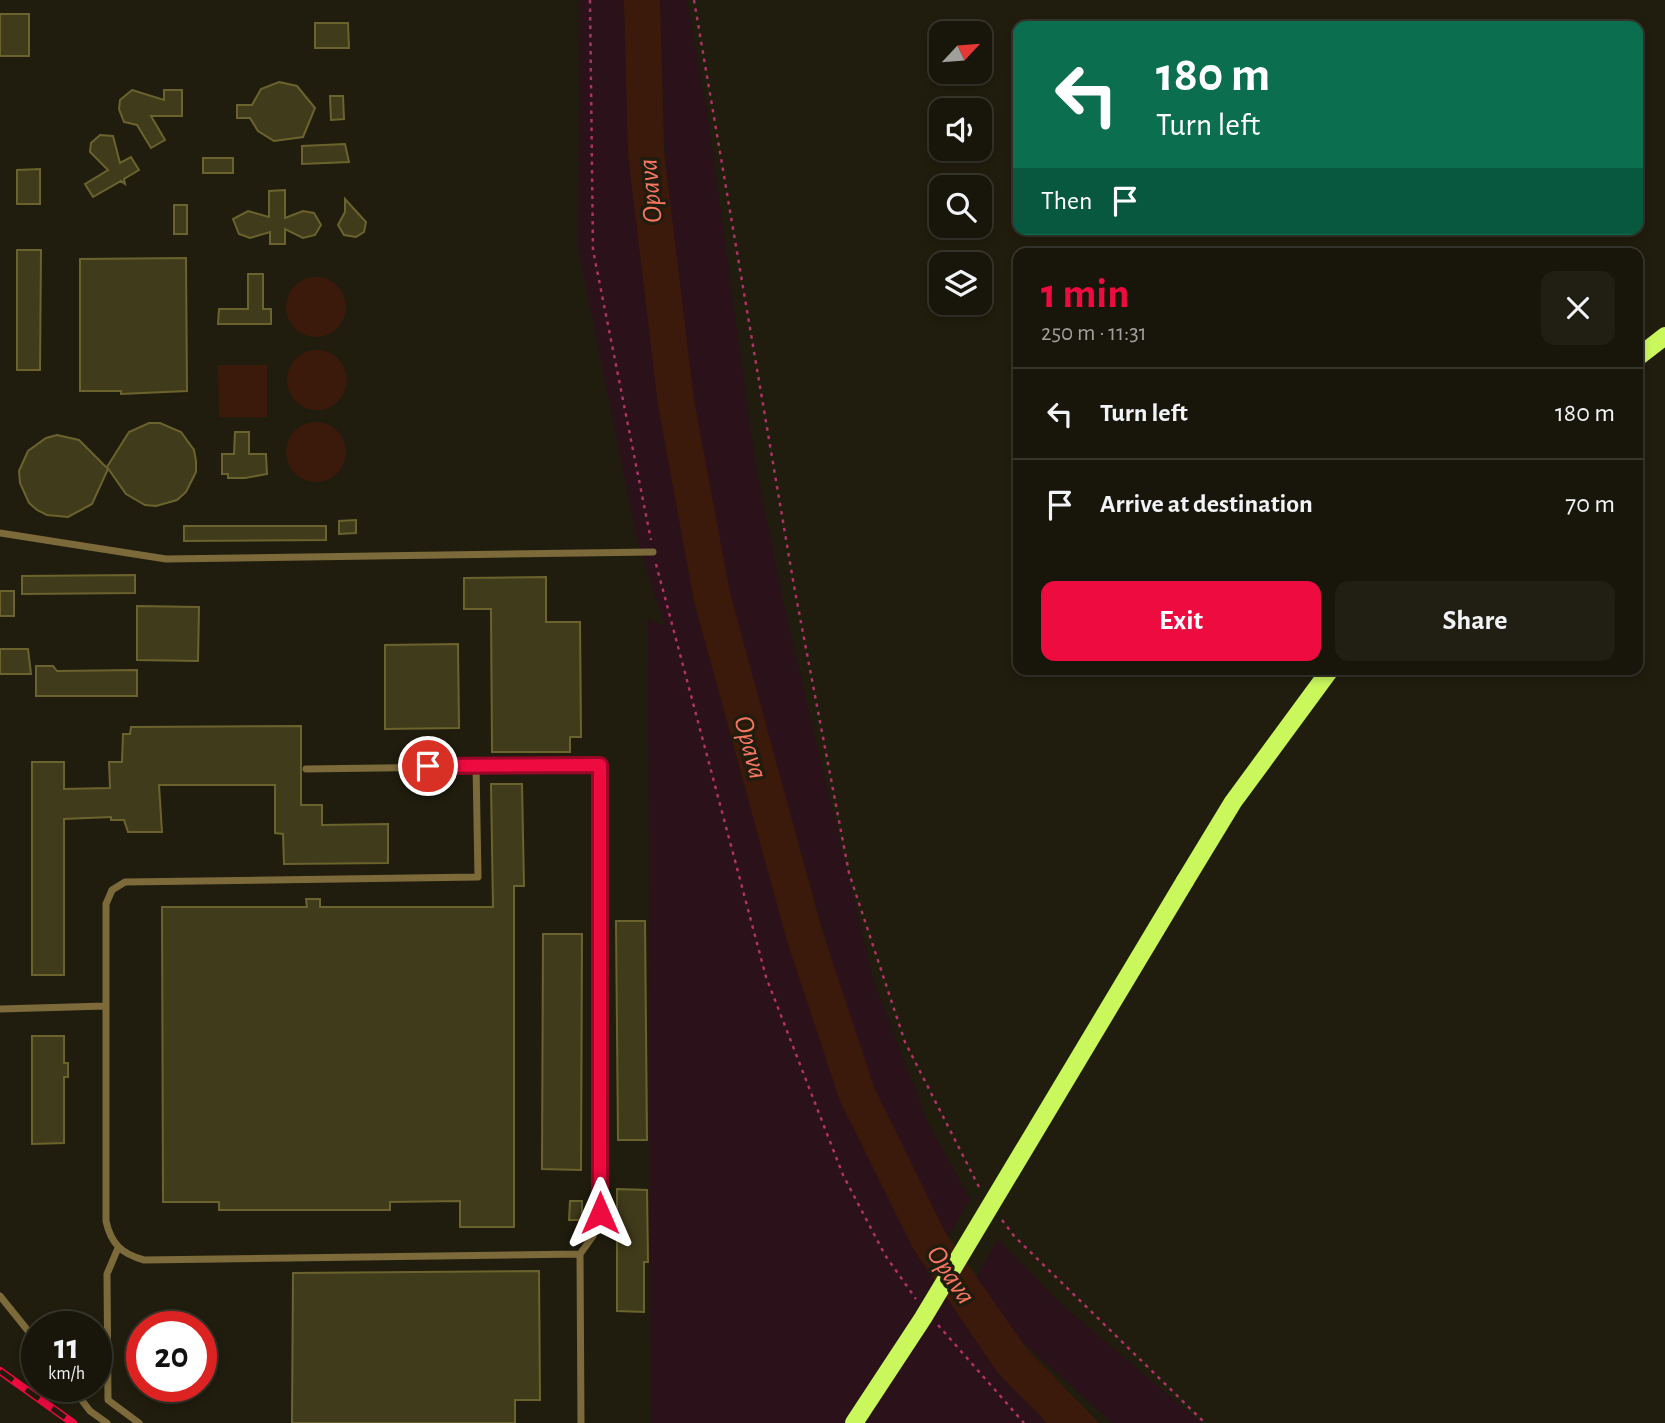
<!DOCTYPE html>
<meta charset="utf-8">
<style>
:root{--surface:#18160a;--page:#211f13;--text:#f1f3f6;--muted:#9f9f9c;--line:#36352b;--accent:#ed0b3f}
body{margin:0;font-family:"Alegreya Sans",sans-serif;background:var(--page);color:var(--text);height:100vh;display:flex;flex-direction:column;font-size:26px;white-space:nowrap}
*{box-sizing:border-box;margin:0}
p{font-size:23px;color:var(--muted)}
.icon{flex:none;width:38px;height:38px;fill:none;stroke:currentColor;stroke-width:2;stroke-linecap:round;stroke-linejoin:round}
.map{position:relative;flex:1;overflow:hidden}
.drawer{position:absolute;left:1013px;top:248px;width:630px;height:427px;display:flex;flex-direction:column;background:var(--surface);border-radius:14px;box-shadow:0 4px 10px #0003,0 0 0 2px var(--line)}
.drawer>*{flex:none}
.top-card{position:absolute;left:1013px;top:21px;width:630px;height:214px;border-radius:14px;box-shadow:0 4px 10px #0003,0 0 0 2px var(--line);background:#0b6e4f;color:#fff;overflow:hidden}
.needle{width:46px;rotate:64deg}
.buttons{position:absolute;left:929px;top:21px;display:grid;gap:14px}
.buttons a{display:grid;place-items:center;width:63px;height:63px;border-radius:14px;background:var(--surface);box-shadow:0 4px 10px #0003,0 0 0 2px var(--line);font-size:35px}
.speed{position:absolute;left:21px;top:1311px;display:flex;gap:14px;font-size:35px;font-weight:700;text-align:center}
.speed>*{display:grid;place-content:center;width:91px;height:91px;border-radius:50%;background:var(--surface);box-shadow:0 4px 10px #0003,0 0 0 2px var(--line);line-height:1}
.speed small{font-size:18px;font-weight:400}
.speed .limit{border:10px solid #d22;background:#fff;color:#111}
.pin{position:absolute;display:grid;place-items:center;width:60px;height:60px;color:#fff;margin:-30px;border:4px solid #fff;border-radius:50%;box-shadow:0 2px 7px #0007}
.me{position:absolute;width:77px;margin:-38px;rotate:0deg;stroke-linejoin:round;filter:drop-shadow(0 0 5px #0008)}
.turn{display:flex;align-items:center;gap:24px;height:147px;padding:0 28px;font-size:32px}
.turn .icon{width:91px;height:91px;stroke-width:2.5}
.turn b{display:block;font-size:49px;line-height:60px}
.then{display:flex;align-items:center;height:66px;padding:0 28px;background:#0003;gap:14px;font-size:26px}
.round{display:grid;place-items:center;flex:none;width:74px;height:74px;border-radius:14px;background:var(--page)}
.head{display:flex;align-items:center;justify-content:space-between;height:119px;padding:0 28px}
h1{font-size:42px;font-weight:700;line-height:52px;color:var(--accent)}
.primary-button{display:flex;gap:14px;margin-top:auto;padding:14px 28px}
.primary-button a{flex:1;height:80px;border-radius:14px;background:var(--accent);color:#fff;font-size:28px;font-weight:700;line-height:80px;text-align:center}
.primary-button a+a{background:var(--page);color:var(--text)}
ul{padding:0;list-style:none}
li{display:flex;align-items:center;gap:21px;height:91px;padding:0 28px;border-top:2px solid var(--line)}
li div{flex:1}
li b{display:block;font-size:26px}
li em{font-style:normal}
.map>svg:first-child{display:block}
</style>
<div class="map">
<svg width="1665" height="1423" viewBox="0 0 1665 1423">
<rect width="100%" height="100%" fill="#201d0e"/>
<path fill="#2a111a" d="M580 0H624L628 154 658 405 694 601 787 941 840 1101 914 1250 998 1373 1047 1423H651L648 619 665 626 638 542 578 247Z
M660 0H687L708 116 755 462 787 618 873 979 929 1125 970 1199 946 1240 880 1107 838 983 734 615 698 428 666 191Z
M998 1239 1058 1301 1201 1423H1113L1022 1342 976 1278Z"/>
<path fill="#3c1a0b" d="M624 0H660L664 151 694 400 730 593 822 930 874 1087 945 1232 1027 1349 1099 1423H1047L998 1373 914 1250 840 1101 787 941 694 601 658 405 628 154Z
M286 307a30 30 0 1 1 60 0a30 30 0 1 1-60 0Z
M287 380a30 30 0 1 1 60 0a30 30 0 1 1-60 0Z
M218 365H267V417H219Z
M286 452a30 30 0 1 1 60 0a30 30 0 1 1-60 0Z"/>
<path fill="#403b1b" stroke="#6b632e" stroke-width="2" d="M0 14H29V56H0Z
M315 23H348L349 48H315Z
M279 82 297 86 315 108 303 137 274 141 258 131 250 118H237V105H252L261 89Z
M132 90 164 100V90H182V116H151L165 140 151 148 137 125 124 122 119 109 120 100Z
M330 96H343L344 119 331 120Z
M100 135 113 136 120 163 131 157 139 170 124 179 125 184 121 181 93 197 85 184 108 170 90 152 91 143Z
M345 144 349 162 302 164V146Z
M203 158H233V173H203Z
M40 169V204H17V170Z
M285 190V218L303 211 314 213 321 225 315 235 303 238 285 229V244H270V232L250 238 239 234 233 219 248 211 269 217V191Z
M345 199 366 222 364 232 356 237 344 235 338 225 345 212Z
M174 205H187V234H174Z
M17 250H41L40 370H17Z
M186 258 187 391 121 394V391H80V259Z
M248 274H263V309H271V324H218L219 309H248Z
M149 423H160L181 432 194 450 196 461V472L186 492 177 500 156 506 145 505 126 494 107 467 129 432Z
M235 432H249V454H266L267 474 245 478H228V474H222V454H234Z
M57 435 79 440 108 469 92 504 68 517 47 515 37 510 29 503 20 483 19 471 28 451 46 438Z
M356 520V533L339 534V521Z
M184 526H326V540L184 541Z
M135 575V593L22 594V576Z
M546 577V622H580L581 737H570V752H492L491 609H464V578Z
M0 591H14V616H0Z
M137 606 199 607 198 661 137 660Z
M458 644 459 728 385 729V645Z
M0 649H28L31 674H0Z
M36 666H53L57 671 137 670V696H36Z
M301 726V805H322V825L388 824V863L284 864 283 834 275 833V785H159L162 832H128L124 820H111V817L64 819V975H32V762H64V789L110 788 109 762H122L123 734H130L131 727Z
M491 784H522L524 886H514V1227H460V1201L390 1202V1210H219V1202H163L162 907H307L306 899H320V907H493Z
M616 921H645L647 1140H618Z
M543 934H582L581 1170 542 1169Z
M32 1036H64V1063H68V1077H64V1143L32 1144Z
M617 1189 647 1190 648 1262H644V1312L617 1311Z
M570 1201H582V1220H569Z
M539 1271 540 1400H515V1423H292L293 1273Z"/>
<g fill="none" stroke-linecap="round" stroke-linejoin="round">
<path stroke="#ad3363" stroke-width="2.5" stroke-dasharray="3.5 5" stroke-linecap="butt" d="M590 0 593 250 651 540
M694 0 794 586 849 873 905 1042 980 1189
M656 564 766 977 843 1175 885 1255 916 1299
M1002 1220 1014 1236 1205 1423
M938 1325 1024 1423"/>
<path stroke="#7d6a3b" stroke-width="7" d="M0 533 166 559 653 552
M106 1006V904L112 890 125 882 478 877 476 765
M0 1009 106 1006V1221C111 1244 122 1254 144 1260L580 1254 593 1236 600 1213V765L306 769
M118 1248 107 1274 108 1400 139 1423
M580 1254 581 1423
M0 1296 37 1342
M71 1386 90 1411 107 1423"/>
<path stroke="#c9f75c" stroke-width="18" d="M1638 357 1665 336
M1185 881 1233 802 1330 670"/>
<defs>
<path id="rail" d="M0 1371 73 1423"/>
</defs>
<use href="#rail" stroke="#ed0b3f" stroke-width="8"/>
<use href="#rail" stroke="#201d0e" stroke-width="5" stroke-dasharray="16" stroke-linecap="butt"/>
<path stroke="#c9f75c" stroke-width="18" d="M854 1423 923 1318 1185 881"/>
</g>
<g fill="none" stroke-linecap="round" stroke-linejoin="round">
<defs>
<path id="route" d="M428 766 600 765V1213"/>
</defs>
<use href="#route" stroke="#9a0729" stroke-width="18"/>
<use href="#route" stroke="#ed0b3f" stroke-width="12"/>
</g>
<g text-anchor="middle" stroke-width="7" stroke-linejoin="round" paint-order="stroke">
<g font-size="28" font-style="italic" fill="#f87662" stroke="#201d0e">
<text transform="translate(649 191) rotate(-95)" y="10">Opava</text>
<text transform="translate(752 747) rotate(75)" y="10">Opava</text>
<text transform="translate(952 1274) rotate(56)" y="10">Opava</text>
</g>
</g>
</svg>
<div class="buttons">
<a><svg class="needle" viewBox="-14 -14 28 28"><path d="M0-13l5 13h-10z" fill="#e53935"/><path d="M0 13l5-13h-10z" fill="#9f9f9c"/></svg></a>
<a><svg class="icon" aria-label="sound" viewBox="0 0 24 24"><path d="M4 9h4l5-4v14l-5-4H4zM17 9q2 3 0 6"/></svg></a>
<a><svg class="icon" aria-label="search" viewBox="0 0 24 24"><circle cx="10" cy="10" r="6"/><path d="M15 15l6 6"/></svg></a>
<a><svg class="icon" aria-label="layers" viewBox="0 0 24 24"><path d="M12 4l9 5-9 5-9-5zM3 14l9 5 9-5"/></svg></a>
</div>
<div class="speed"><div>11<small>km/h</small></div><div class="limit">20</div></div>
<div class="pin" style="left:428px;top:766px;background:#d93025"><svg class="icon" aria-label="arrive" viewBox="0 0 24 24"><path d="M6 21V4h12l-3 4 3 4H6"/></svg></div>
<svg class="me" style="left:600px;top:1213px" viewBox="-20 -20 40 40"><path d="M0-17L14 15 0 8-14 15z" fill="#ed0b3f" stroke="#fff" stroke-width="4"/></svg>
<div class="top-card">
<div class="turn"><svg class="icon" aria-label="left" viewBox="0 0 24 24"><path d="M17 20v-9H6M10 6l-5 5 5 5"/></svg><div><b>180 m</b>Turn left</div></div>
<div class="then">Then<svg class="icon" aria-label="arrive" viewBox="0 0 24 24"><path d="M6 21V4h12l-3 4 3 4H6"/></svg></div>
</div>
<section class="drawer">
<div class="head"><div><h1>1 min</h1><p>250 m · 11:31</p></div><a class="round"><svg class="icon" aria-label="close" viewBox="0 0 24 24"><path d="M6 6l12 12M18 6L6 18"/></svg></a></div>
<ul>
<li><svg class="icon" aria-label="left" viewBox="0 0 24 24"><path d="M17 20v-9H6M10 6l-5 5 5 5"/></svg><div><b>Turn left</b></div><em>180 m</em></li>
<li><svg class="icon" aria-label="arrive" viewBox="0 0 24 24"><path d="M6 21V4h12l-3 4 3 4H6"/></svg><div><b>Arrive at destination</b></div><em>70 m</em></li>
</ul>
<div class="primary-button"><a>Exit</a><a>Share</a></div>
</section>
</div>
